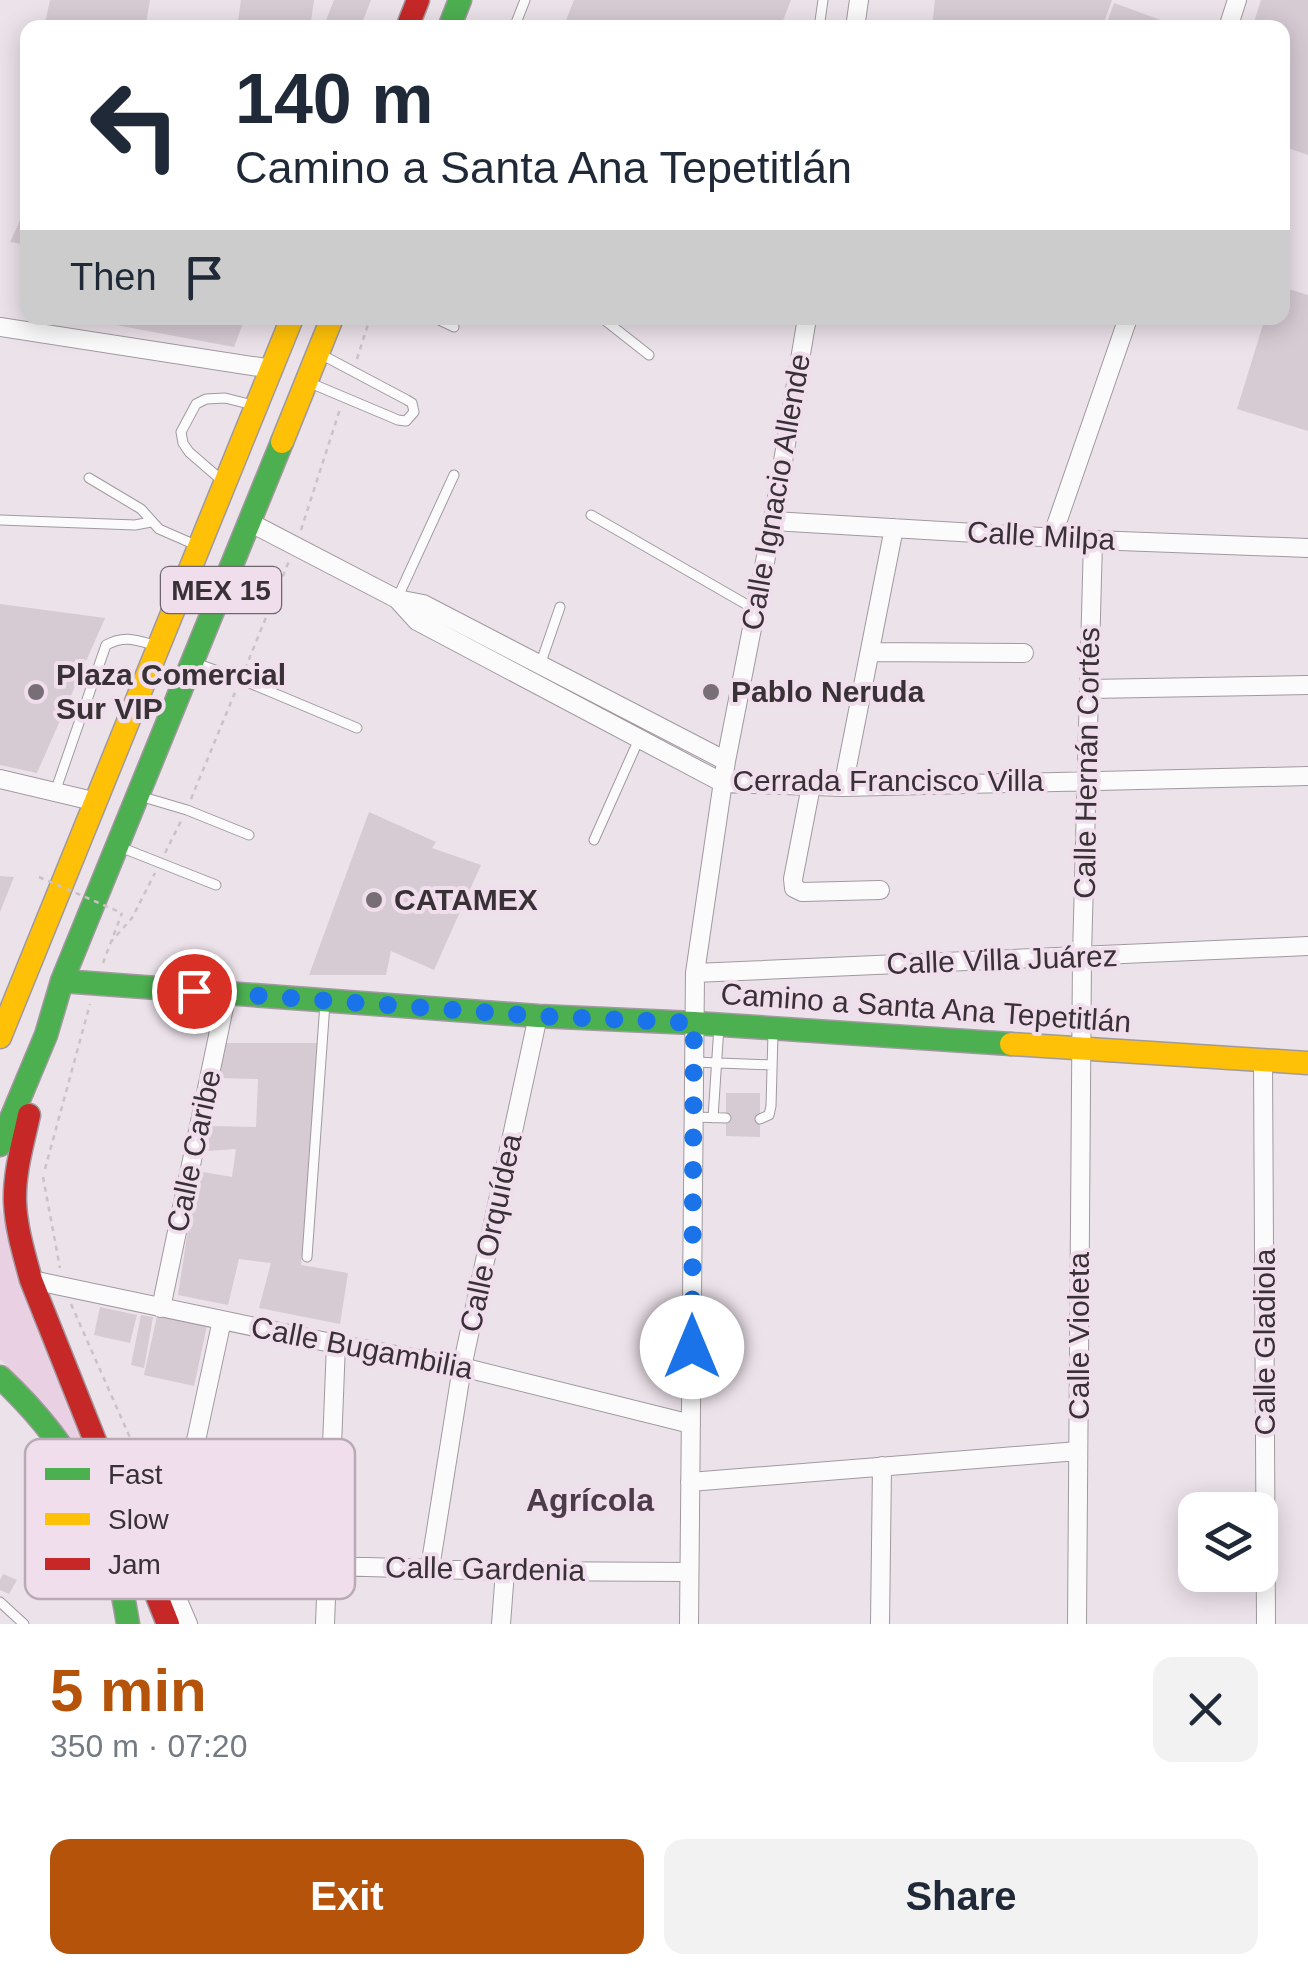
<!DOCTYPE html>
<meta charset="utf-8">
<style>
:root{--surface:#fff;--page:#f2f2f3;--text:#1f2937;--muted:#747a83;--accent:#b45309}
body{margin:0;font-family:Arial,sans-serif;background:var(--page);color:var(--text);height:100vh;display:flex;flex-direction:column;font-size:38px;white-space:nowrap}
*{box-sizing:border-box;margin:0}
p{font-size:32px;color:var(--muted)}
.icon{flex:none;width:55px;height:55px;fill:none;stroke:currentColor;stroke-width:2;stroke-linecap:round;stroke-linejoin:round}
.map{position:relative;height:1624px;overflow:hidden}
.sheet{display:flex;flex-direction:column;background:var(--surface);flex:1}
.sheet>*{flex:none}
.banner{position:absolute;left:20px;top:20px;width:1270px;height:305px;border-radius:20px;box-shadow:0 5px 25px #0003;background:#fff;color:var(--text);overflow:hidden}
.tools{position:absolute;left:1178px;top:1492px;display:grid;gap:20px}
.tools a{display:grid;place-items:center;width:100px;height:100px;border-radius:20px;background:var(--surface);box-shadow:0 5px 25px #0003;font-size:50px}
.pin{position:absolute;display:grid;place-items:center;width:85px;height:85px;color:#fff;margin:-42px;border:5px solid #fff;border-radius:50%;box-shadow:0 2px 10px #0007}
.me{position:absolute;width:110px;margin:-55px;rotate:0deg;stroke-linejoin:round;filter:drop-shadow(0 0 8px #0008)}
.turn{display:flex;align-items:center;gap:35px;height:210px;padding:0 50px;font-size:45px}
.turn .icon{width:130px;height:130px;stroke-width:2.5}
.turn b{display:block;font-size:70px;line-height:85px}
.then{display:flex;align-items:center;height:95px;padding:0 50px;background:#0003;gap:20px;font-size:38px}
.round{display:grid;place-items:center;flex:none;width:105px;height:105px;border-radius:20px;background:var(--page)}
.summary{display:flex;align-items:center;justify-content:space-between;height:170px;padding:0 50px}
h1{font-size:60px;font-weight:600;line-height:75px;color:var(--accent)}
.action{display:flex;gap:20px;margin-top:auto;padding:20px 50px}
.action a{flex:1;height:115px;border-radius:20px;background:var(--accent);color:#fff;font-size:40px;font-weight:600;line-height:115px;text-align:center}
.action a+a{background:var(--page);color:var(--text)}
.map>svg:first-child{display:block}
</style>
<div class="map">
<svg width="1308" height="1624" viewBox="0 0 1308 1624">
<rect width="100%" height="100%" fill="#ece2ea"/>
<path fill="#e9d0e3" d="M0 1208 96 1478 70 1436 0 1359Z"/>
<path fill="#d6cad3" d="M50 0H150L145 28H44Z
M241 0H314L310 28H237Z
M334 0H371L360 28H323Z
M574 0H791L780 28H563Z
M935 0H1112L1102 28H932Z
M1261 0H1308V155L1282 146V28H1252Z
M1114 3 1180 27V28H1105Z
M28 203V245L10 242Z
M1282 287 1308 295V431L1237 409 1265 318H1282Z
M83 318H245L234 347 83 319Z
M0 604 105 618 37 773 0 765Z
M369 812 436 842 432 848 481 865 434 970 391 951 386 975H309Z
M0 876 14 877 0 912Z
M224 1043H319L301 1265 348 1273 340 1324 259 1308 271 1263 239 1259 228 1305 178 1295 197 1171 232 1177 236 1149 207 1151 211 1126 256 1127 258 1079 218 1078Z
M726 1093H760V1137L726 1136Z
M100 1307 137 1315 130 1343 94 1335Z
M141 1315 153 1317 144 1368 131 1365Z
M157 1316 207 1326 194 1386 144 1375Z
M3 1574 17 1580 9 1594 0 1590V1580Z"/>
<g fill="none" stroke-linecap="round" stroke-linejoin="round">
<defs>
<path id="lane" d="M514 28 525 0
M819 28 823 0
M435 318 454 327
M602 318 649 355
M315 385 398 420 406 421 414 412 412 403 407 400 324 356
M89 478 141 509 159 529 191 543
M219 478 189 452 183 443 181 432 196 404 206 399 225 398 249 404
M591 515 756 610
M0 520 135 525 151 522
M397 599 454 475
M198 664 240 679 357 728
M540 665 560 607
M55 792 106 645C123 636 133 639 150 644
M143 797 187 810 249 835
M594 840 639 739
M125 849 216 885
M694 1062 772 1065
M694 1117 726 1118
M713 1118 719 1026
M760 1119 769 1115 771 1106 773 1033
M307 1257 325 1003
M0 1602 24 1624"/>
<path id="street" d="M855 28 859 0
M1228 28 1237 0
M0 327 272 369
M773 521 1093 540 1308 548
M249 522 397 599 423 604 726 761
M1052 537 1128 318
M397 599 417 621 723 783 843 787 1308 776
M871 652 1024 653
M1089 689 1308 685
M0 779 97 802
M811 786 793 879 794 888 802 892 880 890
M843 787 894 528
M695 973 1308 946
M1263 1060 1266 1624
M32 1280 336 1344 462 1367 691 1424
M161 1308 227 993
M690 1482 1078 1451
M159 1556 188 1624
M161 1561 505 1571 689 1572
M170 1561 222 1320
M430 1568 462 1367 538 1016
M325 1624 336 1344
M501 1624 505 1571
M689 1624 695 973 726 761 773 521 807 318
M880 1624 882 1466
M1077 1624 1082 956 1093 540"/>
<path id="fast" d="M449 28 460 0
M62 981 538 1016 694 1023 1011 1044
M0 1145 46 1035 62 981 282 442
M0 1377C77 1449 112 1520 128 1624"/>
<path id="slow" d="M282 442 332 318
M0 1037 292 318
M1011 1044 1308 1063"/>
<path id="jam" d="M407 28 418 0
M29 1115C23 1143 14 1172 15 1202 16 1228 24 1254 31 1280L168 1624"/>
</defs>
<use href="#lane" stroke="#a1999f" stroke-width="11"/>
<use href="#street" stroke="#a1999f" stroke-width="20"/>
<use href="#fast" stroke="#a1999f" stroke-width="25"/>
<use href="#slow" stroke="#a1999f" stroke-width="25"/>
<use href="#jam" stroke="#a1999f" stroke-width="25"/>
<path stroke="#c8c4c6" stroke-width="2.5" stroke-dasharray="5 5" stroke-linecap="butt" d="M357 359 370 318
M301 530 340 409
M245 669 289 561
M191 799 236 690
M165 853 182 819
M110 943 132 918 155 873
M103 963 122 913
M45 1169 90 1004
M43 1177 60 1268
M71 1304 135 1449 146 1496"/>
<use href="#lane" stroke="#fcfbfc" stroke-width="9"/>
<use href="#street" stroke="#fcfbfc" stroke-width="18"/>
<use href="#fast" stroke="#4caf50" stroke-width="22"/>
<use href="#slow" stroke="#ffc107" stroke-width="22"/>
<use href="#jam" stroke="#c62828" stroke-width="22"/>
<path stroke="#c8c4c6" stroke-width="2.5" stroke-dasharray="5 5" stroke-linecap="butt" d="M39 877 122 913"/>
</g>
<g fill="none" stroke-linecap="round" stroke-linejoin="round">
<path stroke="#1a73e8" stroke-width="18" stroke-dasharray="0 32.4" d="M194 991 538 1016 694 1023 692 1347"/>
</g>
<g fill="#776f75" stroke="#f0deec" stroke-width="4">
<circle cx="36" cy="692" r="10"/>
<circle cx="711" cy="692" r="10"/>
<circle cx="374" cy="900" r="10"/>
</g>
<g text-anchor="middle" stroke-width="8" stroke-linejoin="round" paint-order="stroke">
<rect fill="#f0deec" stroke="#6f656d" stroke-width="2.5" x="161" y="567" width="120" height="46" rx="8"/>
<g font-size="28" font-weight="bold" fill="#383136">
<text x="221" y="600">MEX 15</text>
</g>
<g font-size="30" fill="#383136" stroke="#f0deec">
<text transform="translate(776 492) rotate(-80)" y="10">Calle Ignacio Allende</text>
<text transform="translate(1041 536) rotate(3)" y="10">Calle Milpa</text>
<text transform="translate(1087 763) rotate(-89)" y="10">Calle Hernán Cortés</text>
<text x="888" y="791">Cerrada Francisco Villa</text>
<text transform="translate(1002 960) rotate(-2)" y="10">Calle Villa Juárez</text>
<text transform="translate(926 1008) rotate(4)" y="10">Camino a Santa Ana Tepetitlán</text>
<text transform="translate(194 1151) rotate(-78)" y="10">Calle Caribe</text>
<text transform="translate(491 1233) rotate(-78)" y="10">Calle Orquídea</text>
<text transform="translate(1079 1336) rotate(-90)" y="10">Calle Violeta</text>
<text transform="translate(1265 1342) rotate(-90)" y="10">Calle Gladiola</text>
<text transform="translate(362 1348) rotate(11)" y="10">Calle Bugambilia</text>
<text transform="translate(485 1569) rotate(1)" y="10">Calle Gardenia</text>
</g>
<g font-size="30" font-weight="bold" fill="#383136" stroke="#f0deec" text-anchor="start">
<text x="56" y="685">Plaza Comercial<tspan x="56" dy="34">Sur VIP</tspan></text>
<text x="731" y="702">Pablo Neruda</text>
<text x="394" y="910">CATAMEX</text>
</g>
<g font-size="32" font-weight="bold" fill="#4b3d48" stroke="#f0deec">
<text x="590" y="1511">Agrícola</text>
</g>
</g>
<rect x="25" y="1439" width="330" height="160" rx="15" fill="#f0deec" stroke="#b9aab5" stroke-width="2.5"/>
<rect x="45" y="1468" width="45" height="12" fill="#4caf50"/>
<rect x="45" y="1513" width="45" height="12" fill="#ffc107"/>
<rect x="45" y="1558" width="45" height="12" fill="#c62828"/>
<g font-size="28" fill="#383136">
<text x="108" y="1484">Fast</text>
<text x="108" y="1529">Slow</text>
<text x="108" y="1574">Jam</text>
</g>
</svg>
<div class="tools">
<a><svg class="icon" aria-label="layers" viewBox="0 0 24 24"><path d="M12 4l9 5-9 5-9-5zM3 14l9 5 9-5"/></svg></a>
</div>
<div class="pin" style="left:194px;top:991px;background:#d93025"><svg class="icon" aria-label="arrive" viewBox="0 0 24 24"><path d="M6 21V4h12l-3 4 3 4H6"/></svg></div>
<svg class="me" style="left:692px;top:1347px" viewBox="-20 -20 40 40"><circle r="19" fill="#fff"/><path d="M0-13L10 11 0 6-10 11z" fill="#1a73e8"/></svg>
<div class="banner">
<div class="turn"><svg class="icon" aria-label="left" viewBox="0 0 24 24"><path d="M17 20v-9H6M10 6l-5 5 5 5"/></svg><div><b>140 m</b>Camino a Santa Ana Tepetitlán</div></div>
<div class="then">Then<svg class="icon" aria-label="arrive" viewBox="0 0 24 24"><path d="M6 21V4h12l-3 4 3 4H6"/></svg></div>
</div>
</div>
<section class="sheet">
<div class="summary"><div><h1>5 min</h1><p>350 m · 07:20</p></div><a class="round"><svg class="icon" aria-label="close" viewBox="0 0 24 24"><path d="M6 6l12 12M18 6L6 18"/></svg></a></div>
<div class="action"><a>Exit</a><a>Share</a></div>
</section>
